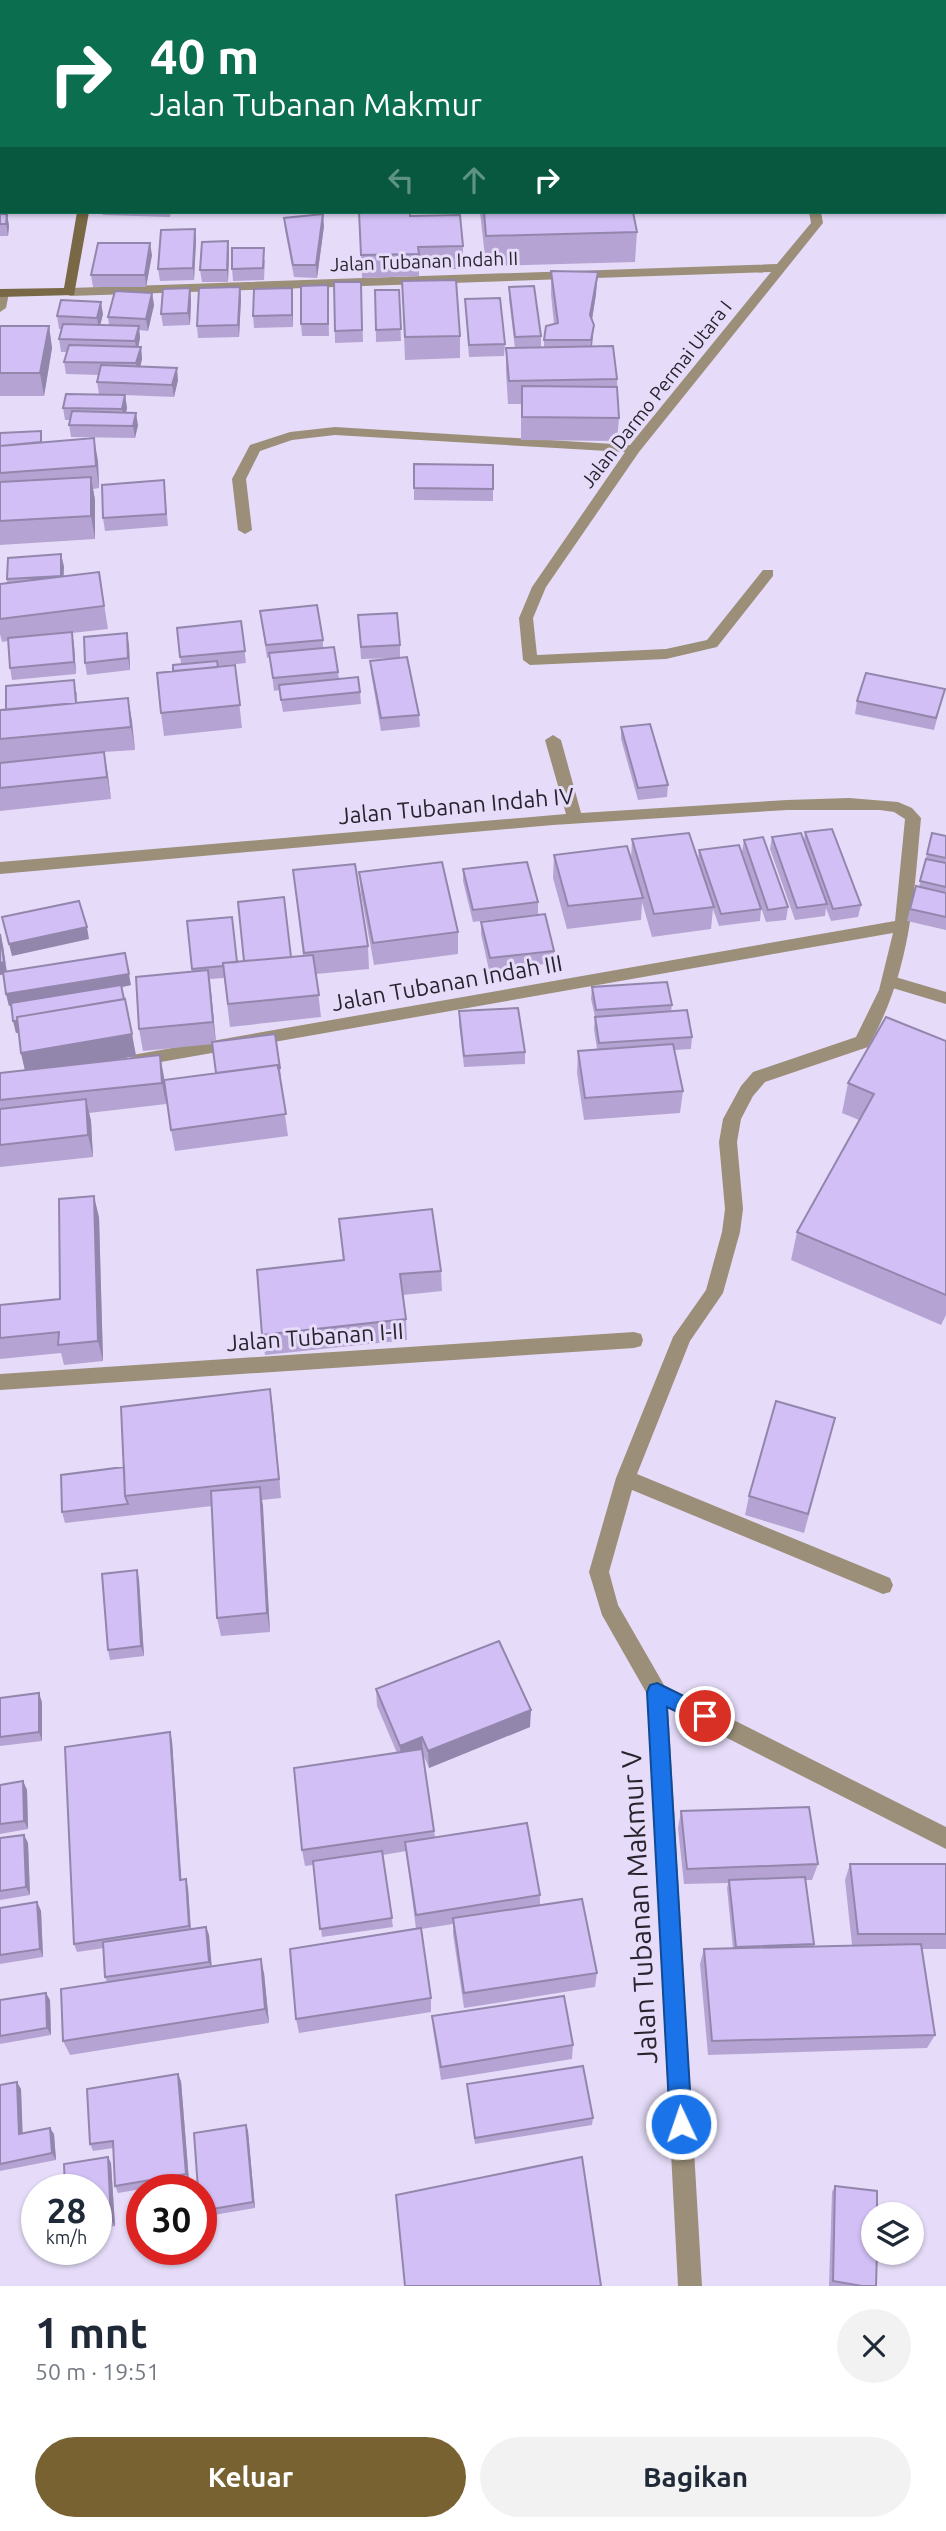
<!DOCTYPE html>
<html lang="id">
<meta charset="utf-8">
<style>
:root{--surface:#fff;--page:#f2f2f3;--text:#1f2937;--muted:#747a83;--accent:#786232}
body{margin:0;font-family:Ubuntu,sans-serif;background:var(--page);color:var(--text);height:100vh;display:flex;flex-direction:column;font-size:26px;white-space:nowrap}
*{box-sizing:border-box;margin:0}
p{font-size:23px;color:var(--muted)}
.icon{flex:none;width:38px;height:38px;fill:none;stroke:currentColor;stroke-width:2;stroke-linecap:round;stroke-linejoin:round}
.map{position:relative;height:2286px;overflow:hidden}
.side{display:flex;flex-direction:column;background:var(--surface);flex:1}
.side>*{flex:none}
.hud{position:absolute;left:0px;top:0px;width:947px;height:214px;box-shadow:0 2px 5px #0004;background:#0b6e4f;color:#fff;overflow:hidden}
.tools{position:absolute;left:861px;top:2202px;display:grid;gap:14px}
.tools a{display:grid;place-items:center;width:63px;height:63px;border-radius:50%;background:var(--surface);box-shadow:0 2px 5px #0004;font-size:35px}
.speed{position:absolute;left:21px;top:2174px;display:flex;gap:14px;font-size:35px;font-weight:700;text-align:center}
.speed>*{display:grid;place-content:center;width:91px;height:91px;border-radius:50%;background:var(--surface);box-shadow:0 2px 5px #0004;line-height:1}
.speed small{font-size:18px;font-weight:400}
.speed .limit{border:10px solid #d22;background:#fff;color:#111}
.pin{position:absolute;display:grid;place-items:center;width:60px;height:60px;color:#fff;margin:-30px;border:4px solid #fff;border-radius:50%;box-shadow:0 2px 7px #0007}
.me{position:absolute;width:77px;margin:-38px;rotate:357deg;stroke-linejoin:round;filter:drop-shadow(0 0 5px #0008)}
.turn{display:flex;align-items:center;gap:24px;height:147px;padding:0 35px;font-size:32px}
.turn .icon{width:91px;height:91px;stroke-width:2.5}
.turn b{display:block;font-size:49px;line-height:60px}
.lanes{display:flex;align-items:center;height:66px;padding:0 35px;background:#0003;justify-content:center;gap:35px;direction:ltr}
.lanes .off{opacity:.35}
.round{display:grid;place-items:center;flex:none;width:74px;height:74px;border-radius:37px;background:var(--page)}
.overview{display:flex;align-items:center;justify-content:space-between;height:119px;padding:0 35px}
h1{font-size:42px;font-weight:600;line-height:52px}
.action{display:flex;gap:14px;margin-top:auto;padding:14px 35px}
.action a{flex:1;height:80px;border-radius:42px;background:var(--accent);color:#fff;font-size:28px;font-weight:600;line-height:80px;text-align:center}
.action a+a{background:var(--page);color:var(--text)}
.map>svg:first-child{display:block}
</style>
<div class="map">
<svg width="946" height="2286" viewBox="0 0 946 2286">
<rect width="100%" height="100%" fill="#e6dcf9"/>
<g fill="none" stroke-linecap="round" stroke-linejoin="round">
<path fill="#9b8f79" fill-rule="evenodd" d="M720 0H730L731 2H721Z
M945 95H946V101H945Z
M945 173H946V179H945Z
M892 976 946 992V1004L886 986 884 982 886 978Z"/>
<path fill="#9b8f79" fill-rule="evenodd" d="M680 0H691L692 2H681Z
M695 0H720L694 2Z
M0 178H2V184H0Z
M809 212H821L823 223 639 452 546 587 533 618 537 655 666 649 707 640 763 570H773V576L717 647 666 659 530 665 523 660 519 618 532 587 625 452 335 435 292 440 260 451 246 479 252 530 245 534 238 530 232 479 250 445 290 432 335 427 630 445 771 272 70 296 64 292 70 288 777 264 811 223Z
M3 289 9 293 6 308 0 312V290Z
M553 735 561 740 581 813 787 800 849 798 898 802 912 808 921 818C913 903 911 971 868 1047L765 1082 753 1096 741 1119 737 1142 743 1209 740 1232 723 1293 690 1341 637 1474 890 1578 893 1585 890 1592 883 1594 632 1490 609 1572 618 1605 664 1685 946 1827V1849L668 1708 702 2286H678L647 1694 602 1615 589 1572 616 1478 673 1337 706 1290 722 1232 725 1209 719 1142 723 1119 741 1086 753 1072 856 1037 879 990 893 933 138 1066 132 1065 130 1060 132 1055 138 1054 895 921 905 819 894 812 880 810H787L553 825 0 874V862L566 814 545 740Z
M634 1332 641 1334 643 1340 641 1346 634 1348 0 1390V1374Z"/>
<path fill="#796846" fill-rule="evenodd" d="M77 212H89L74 295 0 297V289L64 288Z"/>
</g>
<path fill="#b5a4d3" d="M160 0H255V2H160Z
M280 0H314L313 2H281Z
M317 0H377L376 2H317Z
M945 37H946V90H945Z
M0 72H2V179H0Z
M102 212H171L170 217 103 215Z
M242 212H276L275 214 243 213Z
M359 212 410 216 463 246V269L419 270V276L362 278Z
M480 212H633L637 232 635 262 486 266Z
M0 214H7L9 226 8 236H0Z
M284 218 324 226 317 278 294 277 285 230Z
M195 229 196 241 194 280 160 281 158 269Z
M228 241 229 253 228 282H202L200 270Z
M152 255 146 287H93L91 275Z
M265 260 264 280 233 281 232 269Z
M551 271 596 294 592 320V347L617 379 619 418 617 441 521 440V404H508L506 371V348H515L509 299V287L541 336V348H544V340L554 324 551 294Z
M402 281 460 336V358L405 360Z
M334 282H361L363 342 335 343Z
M240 287 241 299 239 337 198 338 197 326Z
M190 288 191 301 190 325 163 326 161 314Z
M292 288 293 327 254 328 253 316Z
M375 290H399L401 341 376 342Z
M152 293 154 305 148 331 139 330 140 338 138 347H141L142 359 140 367 178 380 174 397 99 394 97 382 99 375 66 374 64 362 67 352H61L59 339 62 329H59L57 316 103 314 100 325H109L108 317Z
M328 297 329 336H302L301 324Z
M465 299 505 344 504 356 469 357Z
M0 326H49L52 348 44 396H0Z
M125 395 127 408 126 413 138 425 135 438 71 437 69 425 70 420H65L63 408Z
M0 433 43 442 98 461 99 488 93 489 95 500V539L0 545Z
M493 465V501L414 500V488Z
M164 480 168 526 105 531 103 518Z
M61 554 64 567 63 576 99 572 108 629 72 633 74 645 76 674 12 680 10 668 8 641 2 642 0 634V584L7 583V579Z
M260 611 323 640V648L338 672 339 679 360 692 361 704 283 712 279 690 274 691 270 657 267 658Z
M358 615 400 645V658L361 659Z
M241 621 246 663 218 666V667L235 665 242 728 164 736 161 713 173 671 181 664 177 628Z
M129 645 130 670 87 675 85 663Z
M370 661 419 715 420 727 381 731 371 673Z
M945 689 934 730 855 714 857 701Z
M77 692V703L128 698 135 750 104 752 111 799 0 811V710H6Z
M621 727 668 785 667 797 638 800 621 739Z
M805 832 861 905 858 917 831 921 826 908 825 916 795 920 770 849 772 837 804 841Z
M932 833 946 836V930L907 921 910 909 919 887Z
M632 839 698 860 699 850 761 909 760 921 719 926 713 909 711 929 652 937 642 902 641 920 567 929 553 878 554 855 631 859Z
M744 840 788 907 786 920 766 922 742 852Z
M463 869 538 902V914L473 922 463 881Z
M293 870 368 946 369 969 316 974 321 1017 230 1027 224 978 210 979 216 1042 280 1068 281 1079 280 1080 288 1136 175 1151 171 1130 216 1073 213 1044 143 1051 139 1029 192 972 187 921 237 962 303 956Z
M359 872 458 932V954L374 965 361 894Z
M481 922 554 951V963L489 970 481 934Z
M0 934 3 946 7 972 131 985 122 987 124 999H125L136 1056 113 1060 164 1077 166 1104 89 1113 91 1121 93 1157 0 1167V1073L25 1070 21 1053 19 1033H16L11 1006H9L6 994 4 974 0 975Z
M592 987 672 1005 671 1012 692 1037 691 1049 674 1050 683 1091 680 1113 584 1120 577 1073 578 1051 597 1049 594 1029 595 1017 591 999Z
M459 1011 525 1052V1064L464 1067 459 1023Z
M946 1041V1315L941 1325 791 1260 797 1232 859 1120 842 1113 848 1083Z
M99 1217 103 1361 64 1365 61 1353 0 1359V1305L60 1299Z
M339 1219 441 1271 442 1291 403 1295 406 1319 407 1340 265 1355 262 1335 343 1260Z
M270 1389 281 1498 262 1500 270 1632 221 1636 217 1618 212 1506 65 1523 62 1512 124 1467Z
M835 1418 804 1533 745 1515 749 1496Z
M137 1570 139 1580 144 1656 110 1660 108 1650Z
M376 1689 530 1727 429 1768 423 1754 435 1837 540 1895V1906L597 1973 595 1987 464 2008 453 1934V1924L421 1929 431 1998V2012L299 2033 296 2019 416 1929 406 1851 383 1855 393 1927 322 1937 313 1865 305 1866 302 1850 397 1753 377 1706Z
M0 1698 42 1702V1741L0 1746Z
M172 1741 181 1879 188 1888 191 1929 206 1927 209 1935 211 1966 264 1973 269 2023 70 2055 63 2041 107 1982 105 1977 104 1948 77 1952 74 1944Z
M23 1781 27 1790 28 1829 0 1834V1785Z
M681 1811 818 1864 812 1880H806L814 1944 813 1947 852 1945 845 1880 850 1864H946V1949H922L935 2035 927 2048 708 2055 700 1964 704 1949H733L727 1888 728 1883 684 1884 678 1828Z
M24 1835 28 1843 30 1895 0 1900V1838Z
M37 1902 41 1911 43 1957 0 1964V1908Z
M0 2000H50L51 2035 0 2044Z
M432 2016 573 2045 572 2059 441 2080 433 2029Z
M181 2081 189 2181 118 2193 115 2186 113 2148 93 2151 90 2144Z
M467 2084 593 2118 592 2125 475 2144Z
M0 2085 21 2089 22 2133 54 2134 56 2160 0 2171Z
M246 2125 248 2131 255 2208 202 2217 201 2189Z
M108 2157 111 2163 115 2226 96 2230V2189Z
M835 2186 876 2286H829L832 2192Z"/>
<path fill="#9386ac" d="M507 0H542V2H507Z
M547 0H574V2H547Z
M578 0H599L578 2Z
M7 214 9 226 8 236 6 224Z
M323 214 324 226 317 278 316 265Z
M195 229 196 241 194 280 193 268Z
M228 241 229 253 228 282 227 270Z
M150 243 152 255 146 287 145 275Z
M598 272 596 294 589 338 590 315Z
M240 287 241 299 239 337 238 325Z
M190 288 191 301 190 325 188 313Z
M292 288 293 300V327L292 315Z
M152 293 154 305 148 331 146 319Z
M101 302 103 314 99 330 97 318Z
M594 325 592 347 590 362 591 340Z
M49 326 52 348 44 396 40 373Z
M139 326 140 338 137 354 135 341Z
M141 347 142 359 138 376 136 363Z
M177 368 178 380 174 397 172 385Z
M125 395 127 408 124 421 122 409Z
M136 413 138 425 135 438 133 426Z
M94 438 98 461 99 488 96 466Z
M91 477 95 500V539L91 516Z
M61 554 64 567 63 588 61 576Z
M72 632 74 645 76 674 74 662Z
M127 633 129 645 130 670 128 658Z
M128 698 132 721 135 750 131 727Z
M104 752 108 775 111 799 107 777Z
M87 927 89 939 12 956 9 944Z
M0 934 3 946 7 974 0 975Z
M125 953 131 985 122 987 127 1015 16 1033 13 1021 122 987 9 1006 6 994Z
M208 970 211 992 216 1044 213 1022Z
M132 1034 136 1056 26 1075 21 1053Z
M160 1055 164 1077 166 1104 162 1083Z
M86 1099 91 1121 93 1157 88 1135Z
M94 1196 99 1217 103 1361 98 1341Z
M270 1389 273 1409 281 1498 279 1479Z
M260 1487 263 1506 270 1632 267 1613Z
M137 1570 139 1580 144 1656 141 1646Z
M39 1693 42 1702V1741L39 1732Z
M531 1710 530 1727 429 1768 428 1751Z
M170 1732 172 1741 182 1888 180 1880Z
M422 1737 423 1754 401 1763 400 1746Z
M23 1781 27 1790 28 1829 24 1821Z
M24 1835 28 1843 30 1895 26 1887Z
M186 1879 188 1888 191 1934 189 1926Z
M37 1902 41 1911 43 1957 40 1949Z
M206 1927 209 1935 212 1969 209 1962Z
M261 1959 264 1973 269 2023 265 2009Z
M46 1993 50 2000 51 2035 47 2028Z
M178 2074 181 2081 189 2181 186 2174Z
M17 2082 21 2089 23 2141 19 2134Z
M246 2125 248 2131 255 2208 253 2202Z
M50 2128 54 2134 56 2160 52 2153Z
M108 2157 111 2163 115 2226 111 2220Z"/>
<path fill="#d2bff5" stroke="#9386ac" stroke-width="2" d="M113 0H153V2H113Z
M399 0H459V2H399Z
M464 0H490V2H464Z
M786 0H791L793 2H772Z
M945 37H946V68H945Z
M0 72H2V92L0 91Z
M0 94H2V111H0Z
M0 115H2V135H0Z
M0 135H2V152L0 157Z
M359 212H410V216L460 215 463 246 418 247 419 254 361 255Z
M484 212H633L637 232 486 236Z
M0 214H7L6 224H0Z
M323 214 316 265H293L284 218Z
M195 229 193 268 158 269 161 230Z
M228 241 227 270H200L202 242Z
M98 243H150L145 275H91Z
M232 248H264L263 268 232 269Z
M551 271 598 272 590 315 594 325 591 340H544L546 326 558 323Z
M456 280 460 336 405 337 402 281Z
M334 282H361L362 330 335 331Z
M328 285V324H301V286Z
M534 286 541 336 515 337 509 287Z
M240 287 238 325 197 326 199 288Z
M190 288 188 313 161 314 163 289Z
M292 288V315L253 316 254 289Z
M375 290H399L401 329 376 330Z
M115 291 152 293 146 319 108 317Z
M500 298 505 344 469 345 465 299Z
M61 300 101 302 97 318 57 316Z
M63 324 139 326 135 341 59 339Z
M0 326H49L40 373H0Z
M69 345 141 347 136 363 64 362Z
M613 346 617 379 509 381 506 348Z
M101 365 177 368 172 385 97 382Z
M522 386 617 387 619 418 522 417Z
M66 394 125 395 122 409 63 408Z
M72 411 136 413 133 426 69 425Z
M41 431V442L0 446V433Z
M94 438 96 466 0 473V446Z
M414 464 493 465V489L414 488Z
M91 477V516L0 521V482Z
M164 480 166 514 103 518 102 485Z
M61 554V576L7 579 8 558Z
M99 572 104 606 0 619V584Z
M317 605 323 640 266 645 260 611Z
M397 613 400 645 361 647 358 615Z
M241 621 245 651 180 657 177 628Z
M72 632 74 662 10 668 8 638Z
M127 633 128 658 85 663 84 637Z
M334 647 338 672 273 678 269 653Z
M407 657 419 715 381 718 370 661Z
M217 661 218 667 173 671V665Z
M235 665 240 705 161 713 157 673Z
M866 673 945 689 936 718 857 701Z
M358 677 360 692 281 700 279 685Z
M74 680 76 703 6 710V686Z
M128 698 131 727 0 739V710Z
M650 724 668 785 638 788 621 727Z
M104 752 107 777 0 788V763Z
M832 829 861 905 833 909 805 832Z
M689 833 714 907 654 914 632 839Z
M801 833 827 904 797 908 772 837Z
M932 833 946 836V858L927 854Z
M763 837 788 907 768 910 744 840Z
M739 845 761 909 721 914 699 850Z
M627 846 643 898 568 906 554 855Z
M926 859 946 863V887L920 881Z
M442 862 458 932 373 943 359 872Z
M527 862 538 902 473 910 463 869Z
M355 864 368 946 304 953 293 870Z
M916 886 946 893V917L910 909Z
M284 897 291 957 244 961 238 902Z
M79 901 87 927 9 944 2 917Z
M545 914 554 951 490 958 481 922Z
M232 917 237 962 223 963V966L192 969 187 921Z
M0 934 4 962 0 963Z
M125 953 129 974 6 994 3 972Z
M313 955 319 995 228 1004 223 963Z
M208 970 213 1022 139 1029 136 977Z
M667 982 672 1005 596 1010 592 987Z
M121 985 124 999 17 1017V1021H13L11 1003Z
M125 999 132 1034 21 1053 17 1017Z
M518 1008 525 1052 464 1056 459 1011Z
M687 1010 692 1037 599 1043 595 1017Z
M886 1017 946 1041V1295L797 1232 874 1094 848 1083Z
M275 1034 280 1068H278V1065L216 1073 212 1042Z
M673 1044 683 1091 585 1098 578 1051Z
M160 1055 162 1083 0 1100V1073Z
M278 1065 286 1114 171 1130 164 1080Z
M86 1099 88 1135 0 1145V1109Z
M94 1196 98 1341 58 1345 59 1332 0 1338V1305L60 1299 59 1199Z
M432 1209 441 1271 400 1274 406 1319 262 1335 257 1270 344 1260 339 1219Z
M270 1389 279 1479 125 1496 121 1407Z
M776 1401 835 1418 808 1514 749 1496Z
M124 1467 125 1496 128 1504 62 1512 61 1475Z
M260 1487 267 1613 217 1618 211 1491Z
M137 1570 141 1646 108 1650 102 1574Z
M499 1641 531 1710 428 1751 422 1737 400 1746 376 1689Z
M39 1693V1732L0 1737V1698Z
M170 1732 180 1880 186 1879 189 1926 74 1944 65 1747Z
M422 1749 434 1831 302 1850 294 1768Z
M23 1781 24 1821 0 1824V1785Z
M809 1807 818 1864 687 1869 681 1811Z
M527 1823 540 1895 416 1915 405 1842Z
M24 1835 26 1887 0 1891V1838Z
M382 1851 392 1918 320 1929 313 1861Z
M850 1864H946V1934H858Z
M805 1877 814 1944 736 1947 729 1880Z
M582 1899 597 1973 464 1993 453 1918Z
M37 1902 40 1949 0 1955V1908Z
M206 1927 209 1962 105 1977 103 1942Z
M421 1928 431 1998 296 2019 290 1949Z
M921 1944 935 2035 712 2041 704 1949Z
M261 1959 265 2009 63 2041 61 1989Z
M46 1993 47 2028 0 2036V2000Z
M564 1996 573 2045 441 2067 432 2016Z
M583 2066 593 2118 475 2138 467 2084Z
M178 2074 186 2174 115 2186 113 2141 90 2144 87 2089Z
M17 2082 19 2134 50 2128 52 2153 0 2164V2085Z
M246 2125 253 2202 201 2211V2189H198L194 2133Z
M108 2157 111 2220 96 2223V2189H65L64 2164Z
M582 2157 601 2286H405L396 2195Z
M178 2185V2189H152Z
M835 2186 877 2191V2214H873V2252H877L876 2286H862L833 2281Z"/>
<path fill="#1a73e8" stroke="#114b97" stroke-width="2" d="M657 1683 712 1710 715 1716 712 1722 705 1725 667 1707 692 2124 689 2132 681 2135 674 2132 670 2124 647 1692 650 1685Z"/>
<g text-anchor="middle" stroke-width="6" stroke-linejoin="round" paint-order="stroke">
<g font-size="19" fill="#28252f" stroke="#e6dcf9">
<text transform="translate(424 261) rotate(-2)" y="7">Jalan Tubanan Indah II</text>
<text transform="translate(656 394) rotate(-52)" y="7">Jalan Darmo Permai Utara I</text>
</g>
<g font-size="23" fill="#28252f" stroke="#e6dcf9">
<text transform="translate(456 806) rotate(-5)" y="8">Jalan Tubanan Indah IV</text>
<text transform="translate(447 983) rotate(-10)" y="8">Jalan Tubanan Indah III</text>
<text transform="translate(315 1337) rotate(-4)" y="8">Jalan Tubanan I-II</text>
</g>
<g font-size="28" fill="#28252f" stroke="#e6dcf9">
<text transform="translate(639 1907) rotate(-93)" y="10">Jalan Tubanan Makmur V</text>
</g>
</g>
</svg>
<div class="tools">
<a><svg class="icon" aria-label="layers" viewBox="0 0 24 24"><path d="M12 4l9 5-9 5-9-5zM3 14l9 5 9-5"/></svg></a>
</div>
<div class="speed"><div>28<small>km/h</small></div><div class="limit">30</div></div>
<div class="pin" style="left:705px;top:1716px;background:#d93025"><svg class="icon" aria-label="arrive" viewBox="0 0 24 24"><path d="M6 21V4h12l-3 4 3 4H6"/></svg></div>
<svg class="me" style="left:681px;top:2124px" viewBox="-20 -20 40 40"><circle r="17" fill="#1a73e8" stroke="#fff" stroke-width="3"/><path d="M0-11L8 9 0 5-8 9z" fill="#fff"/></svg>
<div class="hud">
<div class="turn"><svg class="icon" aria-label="right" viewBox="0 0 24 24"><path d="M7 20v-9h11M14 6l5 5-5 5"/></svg><div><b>40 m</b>Jalan Tubanan Makmur</div></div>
<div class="lanes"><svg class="icon off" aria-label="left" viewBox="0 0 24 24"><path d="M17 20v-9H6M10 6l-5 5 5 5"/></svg><svg class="icon off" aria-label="ahead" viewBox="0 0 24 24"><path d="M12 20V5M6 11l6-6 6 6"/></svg><svg class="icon" aria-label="right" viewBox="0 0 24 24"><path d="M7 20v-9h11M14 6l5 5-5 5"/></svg></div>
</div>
</div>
<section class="side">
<div class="overview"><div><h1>1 mnt</h1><p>50 m · 19:51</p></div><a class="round"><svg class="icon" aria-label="close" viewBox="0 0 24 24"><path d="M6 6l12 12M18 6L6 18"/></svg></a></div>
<div class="action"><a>Keluar</a><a>Bagikan</a></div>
</section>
